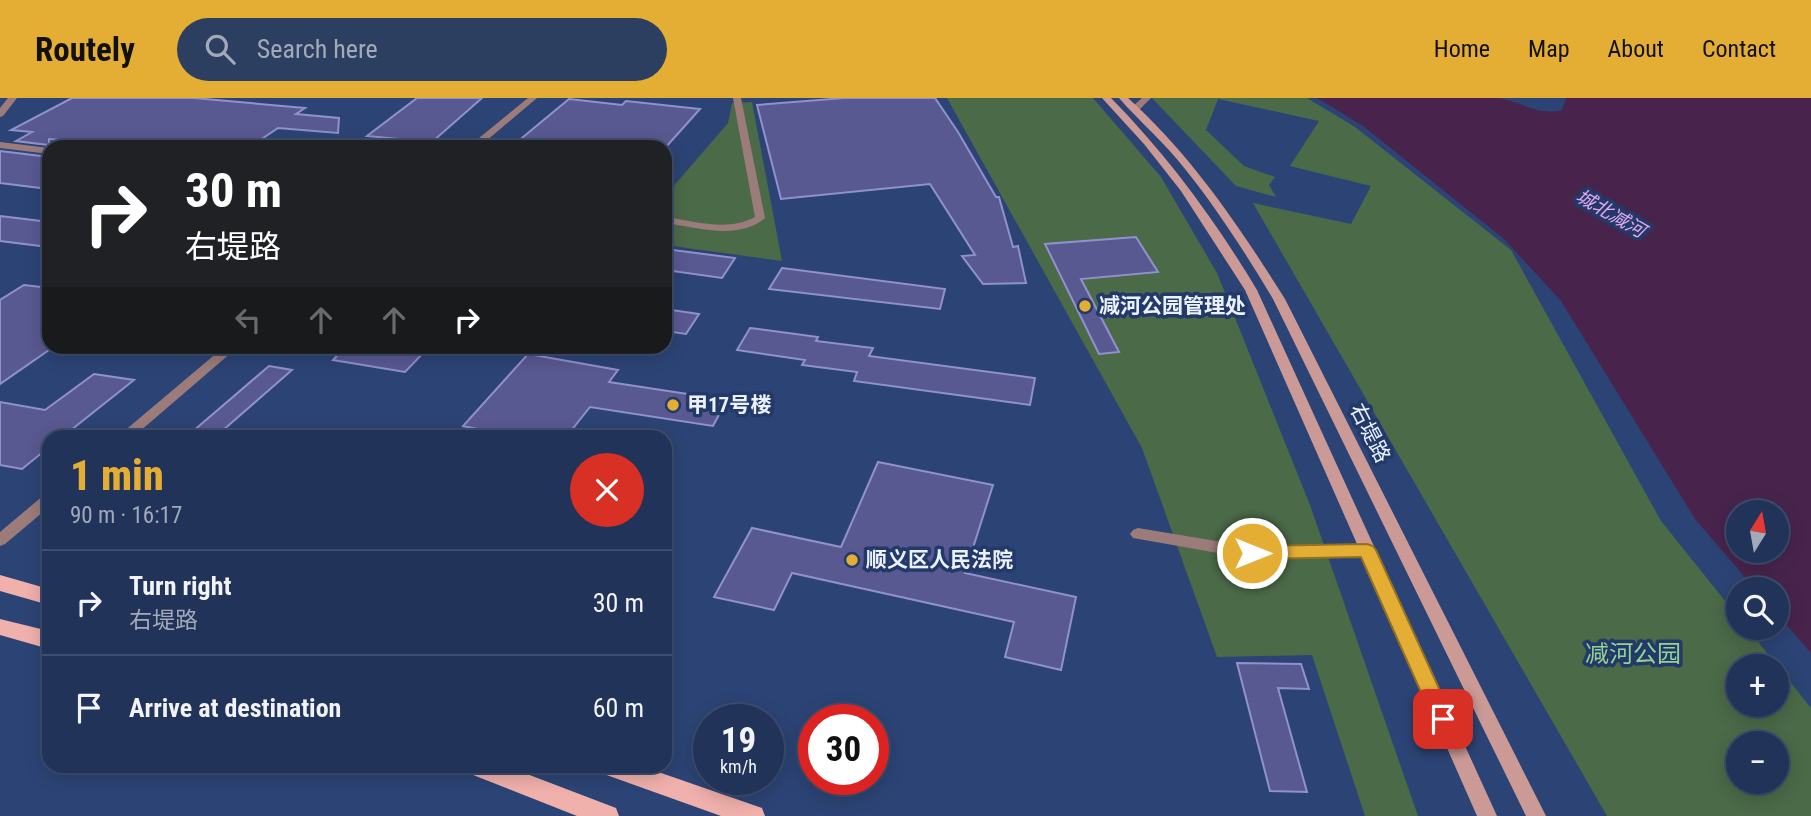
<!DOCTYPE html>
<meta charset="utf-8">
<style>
:root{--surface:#213358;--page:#2d3f61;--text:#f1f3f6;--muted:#a2aaba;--line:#3e4e6e;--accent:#e4ae35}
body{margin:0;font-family:"Roboto Condensed","Noto Sans SC",sans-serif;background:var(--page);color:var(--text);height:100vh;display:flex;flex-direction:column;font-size:26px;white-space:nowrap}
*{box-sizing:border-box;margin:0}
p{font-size:23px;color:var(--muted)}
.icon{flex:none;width:38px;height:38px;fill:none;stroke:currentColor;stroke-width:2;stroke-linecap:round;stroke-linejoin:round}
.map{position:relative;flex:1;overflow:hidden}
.details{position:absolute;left:42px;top:332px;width:630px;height:343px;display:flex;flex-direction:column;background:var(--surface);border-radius:21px;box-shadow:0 4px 18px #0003,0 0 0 2px var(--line)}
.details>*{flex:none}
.hud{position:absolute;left:42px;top:42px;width:630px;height:214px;border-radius:21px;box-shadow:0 4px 18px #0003,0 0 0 2px var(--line);background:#202124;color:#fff;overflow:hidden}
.needle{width:46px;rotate:11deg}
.fabs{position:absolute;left:1726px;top:402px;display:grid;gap:14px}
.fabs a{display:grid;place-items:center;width:63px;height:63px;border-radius:50%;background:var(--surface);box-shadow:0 4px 18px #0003,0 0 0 2px var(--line);font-size:35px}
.speed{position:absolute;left:693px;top:606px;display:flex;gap:14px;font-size:35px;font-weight:700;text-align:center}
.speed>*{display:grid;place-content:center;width:91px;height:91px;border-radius:50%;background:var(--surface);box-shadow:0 4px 18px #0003,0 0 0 2px var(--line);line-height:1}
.speed small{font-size:18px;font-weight:400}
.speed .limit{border:10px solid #d22;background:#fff;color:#111}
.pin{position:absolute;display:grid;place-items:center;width:60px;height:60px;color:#fff;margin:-30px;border-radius:14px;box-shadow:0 4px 10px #0006}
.me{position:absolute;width:77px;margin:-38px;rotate:90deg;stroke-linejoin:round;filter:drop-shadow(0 0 5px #0008)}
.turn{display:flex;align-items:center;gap:24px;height:147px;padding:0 28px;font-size:32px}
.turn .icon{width:91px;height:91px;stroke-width:2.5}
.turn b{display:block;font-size:49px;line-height:60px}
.lanes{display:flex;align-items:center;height:66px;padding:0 28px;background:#0003;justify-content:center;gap:35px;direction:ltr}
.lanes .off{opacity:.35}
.round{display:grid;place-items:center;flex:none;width:74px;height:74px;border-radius:37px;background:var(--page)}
.summary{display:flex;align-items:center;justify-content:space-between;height:119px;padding:0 28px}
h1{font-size:42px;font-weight:800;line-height:52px;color:var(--accent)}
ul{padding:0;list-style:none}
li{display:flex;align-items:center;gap:21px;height:105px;padding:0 28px;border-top:2px solid var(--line)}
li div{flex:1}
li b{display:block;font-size:26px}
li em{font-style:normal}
header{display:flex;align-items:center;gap:42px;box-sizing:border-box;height:98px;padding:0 35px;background:var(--accent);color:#111}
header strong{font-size:33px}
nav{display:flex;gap:38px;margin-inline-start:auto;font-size:24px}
.search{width:490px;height:63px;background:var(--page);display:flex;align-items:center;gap:18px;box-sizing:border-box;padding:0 24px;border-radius:38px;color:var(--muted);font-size:26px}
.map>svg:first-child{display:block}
</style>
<header>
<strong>Routely</strong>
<div class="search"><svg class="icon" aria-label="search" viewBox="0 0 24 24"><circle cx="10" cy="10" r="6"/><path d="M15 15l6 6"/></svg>Search here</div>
<nav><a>Home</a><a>Map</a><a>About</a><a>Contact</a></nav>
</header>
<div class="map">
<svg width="1811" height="718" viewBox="0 0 1811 718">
<rect width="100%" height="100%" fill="#2c4475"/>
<path fill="#4b6a48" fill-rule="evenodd" d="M947 0H1093L1161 79 1217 175 1310 407 1418 718H1365L1312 557 1217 559 1142 350Z
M1152 0H1307L1355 29 1511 152 1661 423 1738 519V530H1747L1811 610V718H1607L1253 105 1351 126 1371 88 1290 68 1319 23 1218 1 1206 32 1244 68 1275 79 1269 87 1276 99 1236 88ZM1738 569H1776V607H1738ZM1738 646H1776V684H1738Z
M752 4 782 163 665 147V98L728 25 732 5Z"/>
<path fill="#48244d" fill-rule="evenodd" d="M1317 0C1376 0 1436 0 1495 0 1519 1 1536 19 1562 12L1566 0H1811V555L1776 515V492H1756L1695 421 1561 203 1504 141 1363 28ZM1738 415H1776V453H1738Z"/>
<path fill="#595991" stroke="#9091cd" stroke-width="2" d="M72 0H194L305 10 296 16 339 20 338 35 278 30 250 49H144L49 41V47L16 43 32 34 11 32Z
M417 0H482L432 44 367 38Z
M844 0H935L958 34 996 99H999L1013 149 1018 148 1026 185 983 186 962 158 975 157 930 86 781 101 757 7Z
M569 1 622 7 626 3 700 11 666 49H511Z
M0 53 49 59V91L0 85Z
M0 118 49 124V149L0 143Z
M1136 139 1158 174 1081 181 1119 254 1099 256 1045 146Z
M665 151 735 160 722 180 665 172Z
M782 170 945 191 940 211 769 191Z
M24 187 49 190V252L0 286V202Z
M665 211 699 216 686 236 665 233Z
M750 230 818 239 816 243 873 250 869 258 1035 280 1030 307 854 283 857 274 802 267 805 262 737 252Z
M346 248H430L405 274 333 262Z
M528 256 618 272 609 284 727 302 713 328 590 309 566 339 521 340 463 328Z
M269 268 292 272 214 340H185Z
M94 276 134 282 61 340H49V349L22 371 0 367V304L45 312Z
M878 364 993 387 965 475 1076 499 1061 572 1005 559 1014 524 792 475 774 512 714 499 752 430 841 449Z
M1237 565 1301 566 1309 591 1278 590 1307 694 1270 693Z"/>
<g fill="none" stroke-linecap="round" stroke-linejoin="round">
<path fill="#9c7c7a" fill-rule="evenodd" d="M8 0H17L3 18 0 19V10Z
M733 0H741L765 120C739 143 696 129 665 125V119C694 123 728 134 755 119Z
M1142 0H1151L1138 13H1132V9Z
M0 44 49 50V56L0 50Z
M1138 430 1252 449 1367 446 1372 448 1375 452 1372 456 1367 458 1252 461 1133 440 1130 436 1133 432Z"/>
<path fill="#9c7c7a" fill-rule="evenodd" d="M528 0H537L479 49H468Z
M225 248H239L132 340H116Z
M49 396V409L5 446 0 448V434L44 397Z"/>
<path fill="#cb9a97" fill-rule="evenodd" d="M1102 0H1111C1168 58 1215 122 1257 192L1497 718H1477L1245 192 1181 93 1144 46Z
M1119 0H1128C1192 58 1239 128 1285 201L1546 718H1526L1273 201C1246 156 1218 112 1185 71 1165 45 1140 24 1119 0Z"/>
<path fill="#f0b0ac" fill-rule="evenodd" d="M0 477 49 491V507L0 493Z
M0 521 49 533V551L0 537Z
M465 668H506L616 710 619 718H577L468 675Z
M598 668H641L762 710 765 718H721L601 675Z"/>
</g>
<path fill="#e4ae35" stroke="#947122" stroke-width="2" d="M1367 446 1373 448 1376 452 1453 621 1450 628 1443 630 1436 628 1361 459 1252 461 1246 459 1244 455 1246 450 1252 448Z"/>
<g fill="#e4ae35" stroke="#223969" stroke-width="2.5">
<circle cx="1085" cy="208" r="7"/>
<circle cx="673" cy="307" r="7"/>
<circle cx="852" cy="462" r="7"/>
</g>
<g text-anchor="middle" stroke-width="7" stroke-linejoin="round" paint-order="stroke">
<g font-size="19" font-style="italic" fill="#e4a8ec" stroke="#223969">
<text transform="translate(1611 115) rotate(30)" y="7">城北减河</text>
</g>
<g font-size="21" font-weight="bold" fill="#ebf2fe" stroke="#223969" text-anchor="start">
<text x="1099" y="215">减河公园管理处</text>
<text x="687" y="314">甲17号楼</text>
<text x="866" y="469">顺义区人民法院</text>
</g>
<g font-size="21" fill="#ebf2fe" stroke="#223969">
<text transform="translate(1370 335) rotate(63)" y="7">右堤路</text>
</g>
<g font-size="24" fill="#94d490" stroke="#223969">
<text x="1633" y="564">减河公园</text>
</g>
</g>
</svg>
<div class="fabs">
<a><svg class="needle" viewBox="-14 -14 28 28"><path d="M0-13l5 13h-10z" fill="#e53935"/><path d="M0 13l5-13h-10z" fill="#a2aaba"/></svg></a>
<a><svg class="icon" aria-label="search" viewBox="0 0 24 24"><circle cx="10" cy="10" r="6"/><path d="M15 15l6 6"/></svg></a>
<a>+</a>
<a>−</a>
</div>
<div class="speed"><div>19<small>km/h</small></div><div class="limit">30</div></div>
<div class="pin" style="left:1443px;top:621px;background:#d93025"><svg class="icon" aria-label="arrive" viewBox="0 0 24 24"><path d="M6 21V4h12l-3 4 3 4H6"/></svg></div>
<svg class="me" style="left:1252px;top:455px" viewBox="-20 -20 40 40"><circle r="17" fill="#e4ae35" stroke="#fff" stroke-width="3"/><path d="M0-11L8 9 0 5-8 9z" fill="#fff"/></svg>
<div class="hud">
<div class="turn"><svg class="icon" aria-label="right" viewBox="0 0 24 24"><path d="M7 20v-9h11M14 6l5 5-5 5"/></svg><div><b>30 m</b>右堤路</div></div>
<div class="lanes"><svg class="icon off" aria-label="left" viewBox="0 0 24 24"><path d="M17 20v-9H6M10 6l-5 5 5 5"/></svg><svg class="icon off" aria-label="ahead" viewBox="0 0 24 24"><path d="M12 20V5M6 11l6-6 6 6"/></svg><svg class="icon off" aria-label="ahead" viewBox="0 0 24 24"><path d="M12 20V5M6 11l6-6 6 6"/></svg><svg class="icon" aria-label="right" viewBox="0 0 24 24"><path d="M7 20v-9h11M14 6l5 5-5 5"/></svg></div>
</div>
<section class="details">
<div class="summary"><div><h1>1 min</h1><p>90 m · 16:17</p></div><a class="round" style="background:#d93025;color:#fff"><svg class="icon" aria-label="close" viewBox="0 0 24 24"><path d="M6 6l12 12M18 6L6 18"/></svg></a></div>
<ul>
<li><svg class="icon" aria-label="right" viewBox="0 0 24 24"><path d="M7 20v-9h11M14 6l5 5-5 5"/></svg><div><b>Turn right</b><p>右堤路</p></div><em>30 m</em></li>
<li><svg class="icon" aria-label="arrive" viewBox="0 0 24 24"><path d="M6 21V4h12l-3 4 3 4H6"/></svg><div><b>Arrive at destination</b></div><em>60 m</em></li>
</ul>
</section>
</div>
